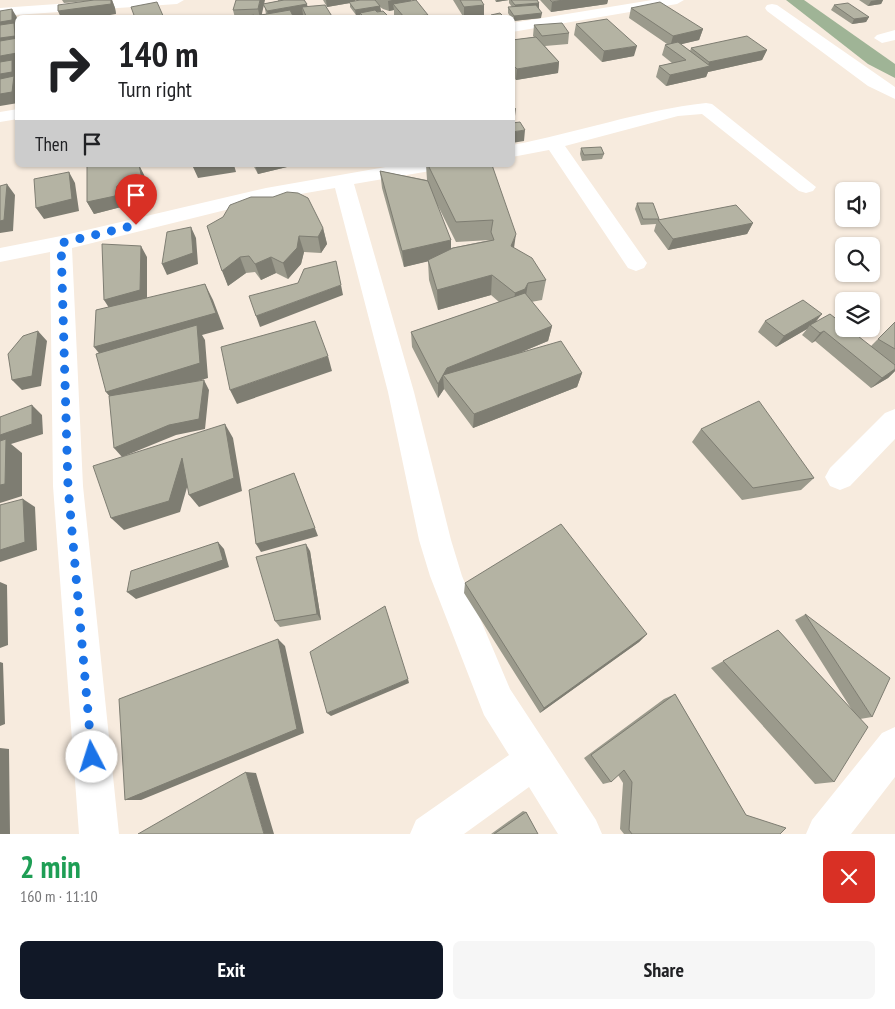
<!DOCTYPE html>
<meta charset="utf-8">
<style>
:root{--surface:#fff;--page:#f6f6f6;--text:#202124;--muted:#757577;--accent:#111827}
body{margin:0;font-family:"PT Sans Narrow",sans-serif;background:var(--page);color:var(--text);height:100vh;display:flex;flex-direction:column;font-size:19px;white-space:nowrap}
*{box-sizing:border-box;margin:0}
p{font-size:16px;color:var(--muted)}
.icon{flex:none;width:28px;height:28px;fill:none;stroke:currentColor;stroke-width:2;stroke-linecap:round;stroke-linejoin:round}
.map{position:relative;height:834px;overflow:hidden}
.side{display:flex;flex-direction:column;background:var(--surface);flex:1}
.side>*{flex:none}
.hud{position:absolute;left:15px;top:15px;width:500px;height:152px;border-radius:8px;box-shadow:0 1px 4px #0004;background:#fff;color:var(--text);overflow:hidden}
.buttons{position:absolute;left:835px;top:182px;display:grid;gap:10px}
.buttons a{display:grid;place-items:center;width:45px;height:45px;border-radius:8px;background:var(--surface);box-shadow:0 1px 4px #0004;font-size:25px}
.pin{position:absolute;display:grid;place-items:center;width:42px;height:42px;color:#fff;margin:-51px -21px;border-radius:50% 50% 50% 0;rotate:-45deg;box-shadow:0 0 5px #0007}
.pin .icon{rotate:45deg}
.me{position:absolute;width:55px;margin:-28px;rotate:355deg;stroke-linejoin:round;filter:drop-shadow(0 0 4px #0008)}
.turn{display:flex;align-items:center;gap:18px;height:105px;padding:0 20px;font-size:22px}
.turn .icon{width:65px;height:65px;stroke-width:2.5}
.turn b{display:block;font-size:35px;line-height:42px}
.then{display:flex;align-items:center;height:48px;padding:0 20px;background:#0003;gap:10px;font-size:19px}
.round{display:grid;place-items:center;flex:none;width:52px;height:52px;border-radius:8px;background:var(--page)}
.head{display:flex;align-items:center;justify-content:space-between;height:85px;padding:0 20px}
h1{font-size:30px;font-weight:800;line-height:38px;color:#1e9e55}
.action{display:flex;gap:10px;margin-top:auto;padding:10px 20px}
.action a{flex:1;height:58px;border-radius:8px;background:var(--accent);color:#fff;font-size:20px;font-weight:800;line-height:58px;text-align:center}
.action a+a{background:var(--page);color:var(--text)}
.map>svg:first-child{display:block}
</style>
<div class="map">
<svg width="895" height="834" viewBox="0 0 895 834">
<rect width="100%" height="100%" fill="#f7ebde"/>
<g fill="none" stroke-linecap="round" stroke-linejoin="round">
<path fill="#9fb496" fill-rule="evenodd" d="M786 0H804L895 64V78L868 64Z"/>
<path fill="#fff" fill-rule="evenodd" d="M114 0H184L177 4 0 16V8Z
M652 0H684L677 4 512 32V23Z
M772 4 777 5 895 87V99L868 86 767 11 765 8 767 5Z
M895 30V40L882 43 874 38 877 35Z
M706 103 712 104 816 187 813 191 806 193 799 191 702 114 678 116 565 146 647 263 644 268 636 271 628 268 549 150 512 157V145C577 133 641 110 706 103Z
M18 109V119L0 122V112Z
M397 165H440L437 169 430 171 354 184 414 392 451 540 462 576 510 689 596 820 602 834H558L529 787 464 834H410L416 820 509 755 484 715 430 576 419 540 388 392 335 188 266 200 72 248 83 486 119 834H79L53 486 50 252 0 262V248L61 236 266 188Z
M895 409V439L850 486 840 490 830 486 825 477 830 468 885 413Z
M895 727V777L851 834H806L812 820 882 733Z"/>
</g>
<path fill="#9b9a8c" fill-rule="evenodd" d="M62 0H112L115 8 116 14 87 1 64 3Z
M278 0H305L307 7 333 18H304L303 15 294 17V18H262L261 15V18H235L233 10 278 1ZM264 4 266 14H261Z
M323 0H355V1L361 0H382V1V0H411V1L428 15V18H396L394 15V10L389 11 383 9 380 7 381 11 390 18H361L360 15H356L350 7V3L327 7Z
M453 0H481L484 16 464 18Z
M495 0H537L539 3V8L541 18 513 21 512 18H511L508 13V7H512L509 3V0L496 2Z
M540 0H608L607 4 551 12Z
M859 0H883L881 4 868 6Z
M834 5 869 17 866 22 852 24 831 10Z
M631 8 703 29 699 40 681 44 690 51 691 48 767 50 762 60 708 72 706 77 666 86 656 77 659 66 672 63 662 55 665 45 667 44 629 18Z
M576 24 634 56 602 62 574 35Z
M534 25 569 33 568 44 545 46 559 62 558 73 516 80 512 76V40L534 37 533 36Z
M581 148 604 154 602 159 582 161 580 154Z
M139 165 144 175 149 194 136 196 131 193 123 197 121 207 94 214 87 202 126 166Z
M253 165H287V167L258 174Z
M426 165H492L514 248 546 280 542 300 531 302 552 326 548 341 522 352 582 373 577 387 473 428 444 389 438 398 412 347 411 332 499 302 491 295 438 310 429 280 428 261 404 267 382 188 380 171 427 180ZM437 204 456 242 490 240 451 248Z
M637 203 659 219V220L753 223 747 234 668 250 654 231 656 224 641 225 635 209Z
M207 226 323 228 327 244 321 253 304 252 301 264 288 279 276 273 261 280 255 272 246 273 228 286Z
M765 321H817L871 346 895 322V371L888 378 871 388 815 341 812 343 802 335 807 329 776 347 758 332Z
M701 429 814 478 801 490 742 500 692 442Z
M310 551 321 620 280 627 275 621Z
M465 583 647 634 639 642 540 713 464 593Z
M806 614 872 717 860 719 834 782 815 784 711 668 778 630 852 710 795 620Z
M675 694 746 815 780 834H624L620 829 623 783 618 775 611 782 603 784 584 758 664 699Z
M523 811 526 812 538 834H491Z"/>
<path fill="#7e7d72" d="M111 0H112L115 8 116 14 93 18H61L58 11Z
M260 0H265L261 18H260L258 9Z
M326 0H355V3L349 2 350 3 327 7Z
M392 0H411L412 7 393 4 394 10 389 11 388 1Z
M497 0H509L496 2Z
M563 0H608L607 4 551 12 552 2Z
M877 0H883L881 4 868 6 871 1Z
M539 3V8L515 11V5Z
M307 4 309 14 302 7 303 15 289 18H269L267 11Z
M484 5V16L464 18V7Z
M380 6 381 11 362 14 360 13V15H356L355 10Z
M12 9 18 19V47L0 50V22Z
M542 13 541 18 513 21 514 16Z
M869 17 866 22 852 24 854 19Z
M703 29 699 40 670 47 673 36Z
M637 46 634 56 602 62 604 51Z
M18 50V65H16L18 68V103L0 106V56Z
M767 50 762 60 708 72 706 77 666 86 670 75 708 66 709 62Z
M559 62 558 73 516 80 517 69Z
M516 108 514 124 512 125V109Z
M525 130 524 141 512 143V132Z
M139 165 144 175 149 194 136 196 130 185Z
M208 165H234L236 172 198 178 193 167Z
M255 165H287V167L258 174Z
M69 172 75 183 79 211 44 219 36 208Z
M125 182 131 193 123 197 121 207 94 214 87 202 117 186Z
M7 184 15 195 13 231 0 233V221Z
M753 223 747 234 668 250 673 239Z
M191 227 196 238 198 264 167 275 162 264Z
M323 228 327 244 321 253 318 237Z
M516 234 513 255 511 246Z
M299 236 304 252 301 264 288 279 283 263Z
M451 240V256L404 267 402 251Z
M141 246 147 257V301L111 311 104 300Z
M240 257 246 273 228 286 222 271Z
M271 257 276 273 261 280 255 264Z
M492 275 491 295 438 310 437 290Z
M528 283 525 302 512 313 515 293Z
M205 284 213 300 224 329 202 335 205 340 208 378 117 406 106 392V362L94 347Z
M341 285 343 295 260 327 256 316Z
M822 314 814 324 810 325 807 329 776 347 784 336Z
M552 326 548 341 449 382 443 375 444 389 438 398V384L447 368Z
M38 331 47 341 41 386 22 390 12 380Z
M824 331 815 341 812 343 820 333Z
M328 356 332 371 237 404 230 390Z
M895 369V371L888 378 871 388 882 378Z
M582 373 577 387 473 428 474 414Z
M204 380 209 390 205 429 176 435 122 457 114 448Z
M32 405 42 415 43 434 11 444 22 453V496L0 503V435Z
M225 424 233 438 242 491 199 507 189 495Z
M182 458 192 470 180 512 124 530 111 518Z
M294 473 318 536 261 552 256 544Z
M23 499 35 507 37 550 0 562V550Z
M218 542 224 549 229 567 136 599 127 592Z
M306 544 310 551 321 620 317 614Z
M0 582 7 585 8 645 0 648Z
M647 634 639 642 540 713 544 708Z
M278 639 285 646 304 733 141 800H125Z
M0 662 3 663 5 724 0 726Z
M408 679 409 683 331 716 327 713Z
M0 748 9 749 10 834H0Z
M246 772 256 773 274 834H264Z"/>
<path fill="#b4b3a3" stroke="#7e7d72" d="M94 0H111V4L58 11V5Z
M236 0H260L258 9 233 10Z
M284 0H304L307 4 267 11 263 4Z
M360 0H375L380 6 355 10 349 2Z
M416 0 428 15 404 17 393 4Z
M460 0H481L484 5 464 7Z
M511 0H537L539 3 515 5Z
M550 0H563L552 2Z
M157 2 164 18H135L131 7Z
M660 2 703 29 673 36 631 8Z
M848 3 869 17 854 19 834 5Z
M325 5 333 18H307L302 7Z
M536 5 542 13 514 16 508 7Z
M12 9V20L0 22V11Z
M290 10 294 18H262L261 15Z
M375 10 377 12 383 11 390 18H365L360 13Z
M500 13 505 18H495L491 15Z
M254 15 255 18H237Z
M607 19 637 46 604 51 576 24Z
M14 23 15 36 0 38V25Z
M562 23 569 33 542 36 534 25Z
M747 36 767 50 709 62 691 48Z
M536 37 559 62 517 69 512 64V40Z
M18 38 17 53 0 56V41Z
M678 42 710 66 670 75 659 66 686 60 665 45Z
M12 60V72L0 74V62Z
M14 76 12 92 0 94V79Z
M520 122 525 130 512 132V123Z
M601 147 604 154 584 155 581 148Z
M87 165H123V166L139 165 143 183 130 185 125 182 117 186 115 196 87 202Z
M193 165H208L193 167Z
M428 165H492L516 234 511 246 532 258 546 280 528 283 525 289 515 293 492 275 437 290 428 260 453 248 494 240 491 232 493 220 456 222Z
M380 171 428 181 451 240 402 251Z
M69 172 72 199 36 208 34 179Z
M7 184 4 220 0 221V186Z
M287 192 298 193 308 198 323 228 318 237 299 236 297 248 283 263 271 257 255 264 249 256 240 257 222 271 207 226 223 217 230 205 251 197H273Z
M637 203H653L659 219H643Z
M736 205 753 223 673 239 658 220Z
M191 227 193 253 162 264 167 232Z
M102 244 141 246 140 290 104 300Z
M336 261 341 285 256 316 249 296 298 283 304 269Z
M205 284 216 313 94 347 96 310Z
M525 293 552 326 447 368 438 384 411 332Z
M803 300 822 314 784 336 765 321Z
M830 314 844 325V329H849L895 365V369L882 378 824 331 820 333 810 325Z
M315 321 328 356 230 390 221 347Z
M895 322V349L878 339Z
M197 325 200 363 106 392 96 354Z
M38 331 32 376 12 380 8 354 23 336Z
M561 341 582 373 474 414 443 375Z
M204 380 199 419 169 425 114 448 109 396Z
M759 401 814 478 753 488 701 429Z
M32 405V424L0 435V417Z
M225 424 234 478 189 495 182 458 169 501 111 518 93 466Z
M6 439 5 484 0 485V441Z
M294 473 315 528 256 544 249 490Z
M23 499 25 542 0 550V505Z
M561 524 647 634 544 708 465 583Z
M218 542 223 560 127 592 131 571Z
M306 544 317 614 275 621 256 557Z
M385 606 408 679 327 713 310 652Z
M805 614 890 678 872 717Z
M778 630 868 727 834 782 723 661Z
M278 639 297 729 125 800 119 699Z
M675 694 746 815 786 828 780 834H632L629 830 632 782 624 770 611 782 591 755Z
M246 772 264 834H138Z
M526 812 538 834H494Z"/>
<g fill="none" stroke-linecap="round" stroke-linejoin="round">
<path stroke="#1a73e8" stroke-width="9" stroke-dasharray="0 16.2" d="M92 757 68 486 61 243 136 225"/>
</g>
</svg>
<div class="buttons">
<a><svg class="icon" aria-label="sound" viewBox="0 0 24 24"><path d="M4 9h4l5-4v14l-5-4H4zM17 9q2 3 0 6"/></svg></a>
<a><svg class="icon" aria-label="search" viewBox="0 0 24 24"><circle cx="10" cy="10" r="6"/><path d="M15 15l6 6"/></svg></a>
<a><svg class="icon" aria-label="layers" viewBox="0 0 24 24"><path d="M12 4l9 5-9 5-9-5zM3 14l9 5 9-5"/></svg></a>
</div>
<div class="pin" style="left:136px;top:225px;background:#d93025"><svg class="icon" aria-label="arrive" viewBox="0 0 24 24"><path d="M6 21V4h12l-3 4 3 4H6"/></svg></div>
<svg class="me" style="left:92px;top:757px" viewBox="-20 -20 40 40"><circle r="19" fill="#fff"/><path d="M0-13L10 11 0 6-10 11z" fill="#1a73e8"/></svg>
<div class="hud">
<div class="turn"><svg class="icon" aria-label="right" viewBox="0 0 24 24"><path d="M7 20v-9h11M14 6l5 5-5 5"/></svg><div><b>140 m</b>Turn right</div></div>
<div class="then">Then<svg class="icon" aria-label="arrive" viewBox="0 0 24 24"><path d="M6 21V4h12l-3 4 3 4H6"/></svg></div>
</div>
</div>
<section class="side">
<div class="head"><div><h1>2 min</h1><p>160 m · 11:10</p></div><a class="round" style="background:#d93025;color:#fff"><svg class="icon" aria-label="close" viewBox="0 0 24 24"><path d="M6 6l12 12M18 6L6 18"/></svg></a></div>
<div class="action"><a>Exit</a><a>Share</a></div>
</section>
